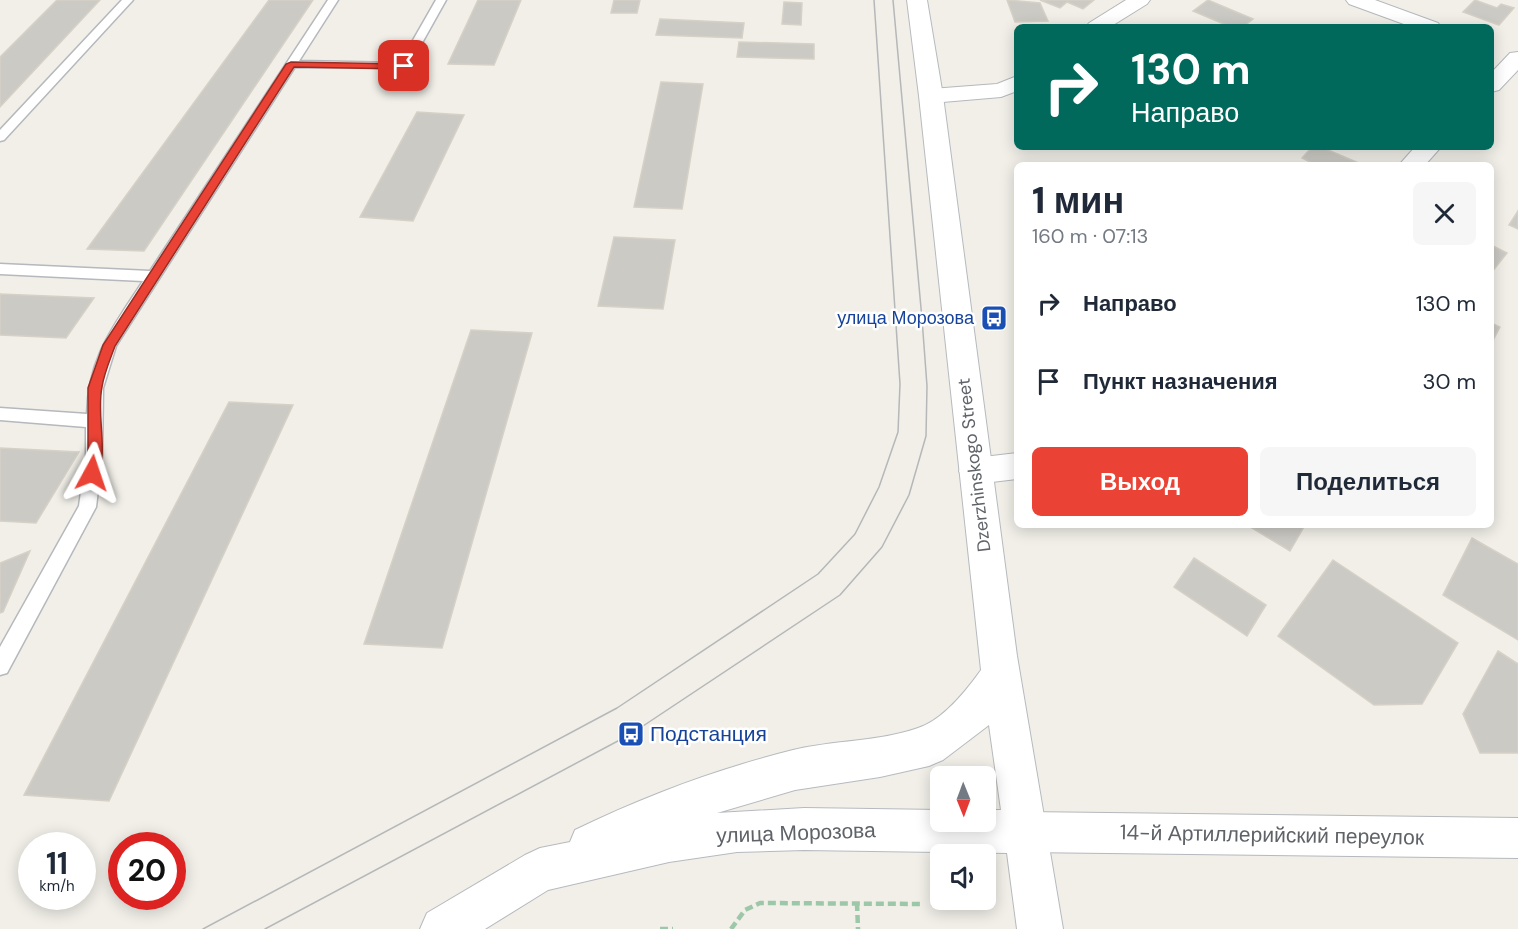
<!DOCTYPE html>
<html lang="ru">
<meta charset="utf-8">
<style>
:root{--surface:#fff;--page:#f6f6f7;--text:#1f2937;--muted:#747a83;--accent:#ea4335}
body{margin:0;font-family:"DM Sans",sans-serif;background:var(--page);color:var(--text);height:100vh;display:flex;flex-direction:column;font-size:22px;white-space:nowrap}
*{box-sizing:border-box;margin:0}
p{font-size:20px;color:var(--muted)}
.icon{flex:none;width:33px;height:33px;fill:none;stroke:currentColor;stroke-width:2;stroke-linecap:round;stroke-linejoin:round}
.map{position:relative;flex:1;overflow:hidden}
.side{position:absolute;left:1014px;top:162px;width:480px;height:366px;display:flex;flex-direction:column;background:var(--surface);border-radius:9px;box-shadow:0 3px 15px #0003}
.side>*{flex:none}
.banner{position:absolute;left:1014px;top:24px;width:480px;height:126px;border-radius:9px;box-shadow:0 3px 15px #0003;background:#00695c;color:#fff;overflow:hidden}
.needle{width:39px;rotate:179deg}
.fabs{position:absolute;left:930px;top:766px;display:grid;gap:12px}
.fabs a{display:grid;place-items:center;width:66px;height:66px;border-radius:9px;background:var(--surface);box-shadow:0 3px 15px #0003;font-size:30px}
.speed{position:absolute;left:18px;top:832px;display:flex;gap:12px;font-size:30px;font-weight:700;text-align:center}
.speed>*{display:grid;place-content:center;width:78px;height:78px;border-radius:50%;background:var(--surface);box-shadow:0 3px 15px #0003;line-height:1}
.speed small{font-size:15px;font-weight:400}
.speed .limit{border:9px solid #d22;background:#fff;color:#111}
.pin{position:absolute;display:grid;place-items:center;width:51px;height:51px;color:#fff;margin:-26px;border-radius:12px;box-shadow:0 3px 9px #0006}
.me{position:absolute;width:66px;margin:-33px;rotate:5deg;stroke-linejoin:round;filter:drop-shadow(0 0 4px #0008)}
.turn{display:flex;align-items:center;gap:21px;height:126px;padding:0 18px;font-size:27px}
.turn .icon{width:78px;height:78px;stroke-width:2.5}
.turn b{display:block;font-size:42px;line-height:51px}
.round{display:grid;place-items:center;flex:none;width:63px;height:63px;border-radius:9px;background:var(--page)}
.headline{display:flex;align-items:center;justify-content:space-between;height:102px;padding:0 18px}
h1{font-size:36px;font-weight:800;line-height:45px}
.primary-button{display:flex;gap:12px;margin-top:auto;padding:12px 18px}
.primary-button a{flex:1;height:69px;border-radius:9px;background:var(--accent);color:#fff;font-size:24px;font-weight:800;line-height:69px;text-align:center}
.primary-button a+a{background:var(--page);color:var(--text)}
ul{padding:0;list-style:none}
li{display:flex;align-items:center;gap:18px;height:78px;padding:0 18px}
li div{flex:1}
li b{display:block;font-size:22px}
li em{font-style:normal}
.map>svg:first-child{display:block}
</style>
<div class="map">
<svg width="1518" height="929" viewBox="0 0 1518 929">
<rect width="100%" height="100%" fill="#f1efe8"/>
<path fill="#cccac5" stroke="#d6d1c6" stroke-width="1.5" d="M57 0H100L0 107V57Z
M269 0H313L144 251 87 249Z
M478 0H521L494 65 448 64Z
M614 0H640L637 13H611Z
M1007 0 1040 3 1048 21 1015 22Z
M1040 0H1094L1083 9 1067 2 1060 8Z
M1208 0 1253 19 1243 27H1231L1193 11Z
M1475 0 1497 8 1501 4 1514 8 1499 25 1463 12Z
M784 2 802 3 801 25 782 24Z
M660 19 744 23 742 38 656 35Z
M739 42 814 44V59L737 57Z
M661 82 703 84 682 209 634 207Z
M417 112 464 115 413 221 360 217Z
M1312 147H1321L1361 164 1316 165 1302 158Z
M1518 211V229L1509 225Z
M614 237 675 240 663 309 598 306Z
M1491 245 1507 253 1491 273Z
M0 294 94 298 66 338 0 335Z
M1491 323 1500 327 1491 344Z
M471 330 532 333 442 648 364 644Z
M229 402 293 405 109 801 24 795Z
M0 448 79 452 36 523 0 521Z
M1247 525H1305L1290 551Z
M1472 538 1518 564V640L1443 595Z
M30 551 3 612 0 613V563Z
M1194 558 1266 605 1247 636 1174 587Z
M1333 560 1458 643 1422 704 1374 705 1278 636Z
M1498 651 1518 664V753H1480L1463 714Z"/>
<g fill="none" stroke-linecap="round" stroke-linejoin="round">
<defs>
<path id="lane" d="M122 0H133L4 140 0 141V130Z
M328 0H338L299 61 400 63 436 0H446L408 68 295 67 116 346 103 388 102 456 96 507 7 673 0 675V647L79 506 86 456V427L0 420V408L87 414C88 357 114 326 143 281L0 274V264L150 271Z"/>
<path id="street" d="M1126 0H1150L1147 4 1110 27H1086L1089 23Z
M1346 0H1375L1438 23 1441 27H1412L1349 4Z
M1518 52V70L1499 90 1491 92V73L1510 53Z
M1017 76V91L1001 97 931 103 923 101 920 96 923 91 931 89 997 84Z
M1415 147H1441L1425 165H1399Z
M1017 453V479L975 484 964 480 959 471 964 462 975 458Z
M1025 812 1518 818V858L1025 852 1011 846 1005 832 1011 818Z"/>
<path id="secondary" d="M907 0H927L943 96 1017 656 1063 929H1017L1007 853 804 850 737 852 669 862 548 890 485 929H420L427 913 525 855 540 848 570 842 575 830C645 796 717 769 793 750 834 740 878 742 918 728 943 720 966 691 981 670L919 96ZM989 725 1001 810H986V822H940V810L804 808 717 813 795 790 880 777 929 766 943 760Z"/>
</defs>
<use href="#lane" stroke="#b5b8bc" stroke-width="3"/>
<use href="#street" stroke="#b5b8bc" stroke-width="2"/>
<use href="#secondary" stroke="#b6babf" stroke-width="2"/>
<path stroke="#9cc7a9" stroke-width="4.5" stroke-dasharray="8 4" stroke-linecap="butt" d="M857 903 858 929
M660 929H673
M731 929 745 910 760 903 921 904"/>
<use href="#lane" fill="#fff" fill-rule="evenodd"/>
<use href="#street" fill="#fff" fill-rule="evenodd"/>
<use href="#secondary" fill="#fff" fill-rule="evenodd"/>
<path stroke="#b6b7b8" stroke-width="1.5" d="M203 929 617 708 818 574 855 534 879 487 898 432 900 384 874 0
M265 929 631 734 840 595 882 547 909 495 926 436 927 386 922 319 893 0"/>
</g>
<path fill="#ea4335" stroke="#982c22" stroke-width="1.5" d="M291 62 404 64 409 66 404 69 294 67 115 346C110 360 104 373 102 387 96 416 109 450 97 478H87L85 473 88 456V388L103 345 286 64Z"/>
<defs>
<symbol id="bus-square" viewBox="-11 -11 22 22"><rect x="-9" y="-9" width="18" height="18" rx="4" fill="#1a4fb4" stroke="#fff"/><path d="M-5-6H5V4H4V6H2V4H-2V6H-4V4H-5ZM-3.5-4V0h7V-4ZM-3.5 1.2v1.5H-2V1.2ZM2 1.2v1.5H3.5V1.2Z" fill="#fff"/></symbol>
</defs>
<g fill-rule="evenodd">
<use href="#bus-square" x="979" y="303" width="30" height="30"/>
<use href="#bus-square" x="616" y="719" width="30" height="30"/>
</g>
<g text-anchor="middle" stroke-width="5" stroke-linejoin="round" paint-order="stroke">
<g font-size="18" fill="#164399" stroke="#fff" text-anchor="end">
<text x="974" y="324">улица Морозова</text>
</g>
<g font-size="18" fill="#5f6368" stroke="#fff">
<text transform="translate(974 465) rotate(-97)" y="6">Dzerzhinskogo Street</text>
</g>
<g font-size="21" fill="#164399" stroke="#fff" text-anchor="start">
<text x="650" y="741">Подстанция</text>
</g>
<g font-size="21" fill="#5f6368" stroke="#fff">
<text transform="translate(796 833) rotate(-2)" y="7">улица Морозова</text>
<text transform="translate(1272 835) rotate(1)" y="7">14-й Артиллерийский переулок</text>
</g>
</g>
</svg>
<div class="fabs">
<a><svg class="needle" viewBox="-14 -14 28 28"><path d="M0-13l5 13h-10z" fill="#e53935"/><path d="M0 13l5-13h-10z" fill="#747a83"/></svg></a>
<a><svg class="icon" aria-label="sound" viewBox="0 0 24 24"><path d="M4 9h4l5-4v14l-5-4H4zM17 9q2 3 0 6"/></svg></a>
</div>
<div class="speed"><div>11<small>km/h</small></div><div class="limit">20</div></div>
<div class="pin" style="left:404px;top:66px;background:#d93025"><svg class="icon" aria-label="arrive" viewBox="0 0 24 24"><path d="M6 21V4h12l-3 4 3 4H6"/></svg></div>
<svg class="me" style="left:92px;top:473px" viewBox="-20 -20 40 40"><path d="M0-17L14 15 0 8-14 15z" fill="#ea4335" stroke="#fff" stroke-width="4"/></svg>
<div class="banner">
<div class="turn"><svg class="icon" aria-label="right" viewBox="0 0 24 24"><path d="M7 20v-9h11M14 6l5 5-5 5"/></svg><div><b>130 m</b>Направо</div></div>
</div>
<section class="side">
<div class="headline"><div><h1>1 мин</h1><p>160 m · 07:13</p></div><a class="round"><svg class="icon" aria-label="close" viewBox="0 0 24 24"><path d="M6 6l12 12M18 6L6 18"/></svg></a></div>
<ul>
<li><svg class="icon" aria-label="right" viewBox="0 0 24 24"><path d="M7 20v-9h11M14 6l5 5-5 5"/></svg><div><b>Направо</b></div><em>130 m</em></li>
<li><svg class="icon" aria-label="arrive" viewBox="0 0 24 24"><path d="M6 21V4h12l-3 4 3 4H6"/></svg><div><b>Пункт назначения</b></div><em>30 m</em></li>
</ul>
<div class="primary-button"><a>Выход</a><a>Поделиться</a></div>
</section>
</div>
